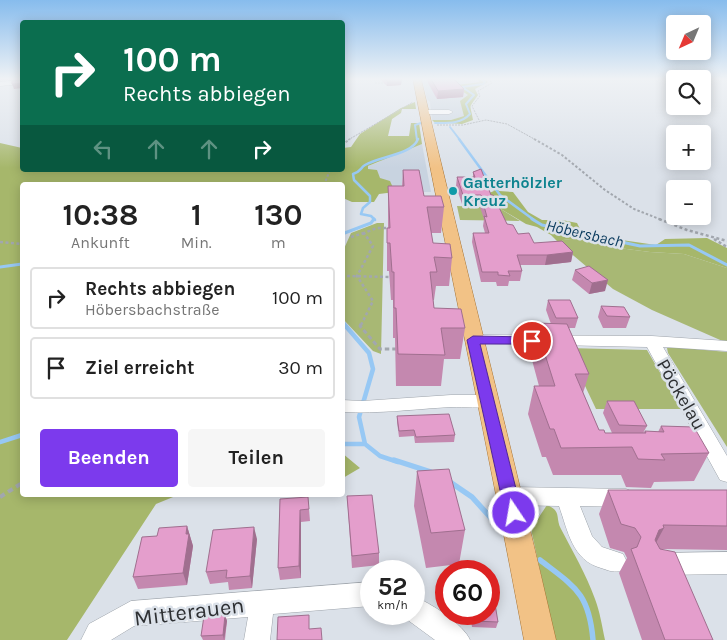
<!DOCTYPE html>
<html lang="de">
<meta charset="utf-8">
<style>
:root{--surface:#fff;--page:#f6f6f6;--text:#222;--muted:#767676;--line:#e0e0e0;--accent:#7c3aed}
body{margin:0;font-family:Karla,sans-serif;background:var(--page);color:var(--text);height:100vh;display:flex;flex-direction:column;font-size:19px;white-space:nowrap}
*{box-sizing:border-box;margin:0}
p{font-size:16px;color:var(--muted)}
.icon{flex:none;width:28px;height:28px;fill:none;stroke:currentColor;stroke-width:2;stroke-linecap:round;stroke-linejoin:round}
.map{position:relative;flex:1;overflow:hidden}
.side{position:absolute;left:20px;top:182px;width:325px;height:315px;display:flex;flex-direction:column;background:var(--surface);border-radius:5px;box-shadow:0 2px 12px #0003}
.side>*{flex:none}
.guide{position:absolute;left:20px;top:20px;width:325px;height:152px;border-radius:5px;box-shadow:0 2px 12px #0003;background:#0b6e4f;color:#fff;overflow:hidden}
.needle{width:32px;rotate:224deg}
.tools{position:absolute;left:666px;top:15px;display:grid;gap:10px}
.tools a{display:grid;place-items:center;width:45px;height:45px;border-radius:5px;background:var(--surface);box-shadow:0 2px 12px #0003;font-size:25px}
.speed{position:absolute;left:360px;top:560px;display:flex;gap:10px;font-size:25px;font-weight:700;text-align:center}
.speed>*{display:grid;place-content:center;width:65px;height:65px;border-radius:50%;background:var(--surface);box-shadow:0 2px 12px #0003;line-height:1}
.speed small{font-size:12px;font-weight:400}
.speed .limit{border:8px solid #d22;background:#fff;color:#111}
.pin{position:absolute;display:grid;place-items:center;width:42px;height:42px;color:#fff;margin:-21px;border:2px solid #fff;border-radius:50%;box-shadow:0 1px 5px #0007}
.me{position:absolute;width:55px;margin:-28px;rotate:348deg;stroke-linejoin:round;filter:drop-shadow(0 0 4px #0008)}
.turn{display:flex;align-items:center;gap:18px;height:105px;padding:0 20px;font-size:22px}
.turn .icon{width:65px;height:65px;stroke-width:2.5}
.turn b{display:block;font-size:35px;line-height:42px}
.lanes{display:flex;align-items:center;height:48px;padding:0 20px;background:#0003;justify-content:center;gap:25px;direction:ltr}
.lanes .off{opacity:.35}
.eta{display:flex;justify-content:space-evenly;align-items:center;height:85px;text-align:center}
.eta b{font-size:30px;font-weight:700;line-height:35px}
.primary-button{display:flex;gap:10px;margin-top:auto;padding:10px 20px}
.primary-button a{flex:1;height:58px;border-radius:5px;background:var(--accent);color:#fff;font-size:20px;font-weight:700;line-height:58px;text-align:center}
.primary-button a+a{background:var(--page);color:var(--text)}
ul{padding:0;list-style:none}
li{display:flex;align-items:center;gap:15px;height:62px;margin:0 10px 8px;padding:0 10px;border:2px solid var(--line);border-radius:5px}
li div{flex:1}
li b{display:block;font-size:19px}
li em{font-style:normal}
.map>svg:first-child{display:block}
</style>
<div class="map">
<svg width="727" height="640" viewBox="0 0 727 640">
<rect width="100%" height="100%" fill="#dbe1e9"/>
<path fill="#c8d3e0" d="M422 79H477L481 81 480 82 463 84 457 88 468 95 464 116 451 120H432L430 102 427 99Z
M422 144 431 192H395L367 169 368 166 379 162 384 158Z"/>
<path fill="#a8b874" d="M457 206 499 208 520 221 460 220Z
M377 223H384L381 354 373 351 342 318 343 251 351 233Z
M579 238 611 247 650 252 684 254 727 268V343L652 310 613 289 561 245 563 240Z
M673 347 727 352V447L668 353 667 348Z
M567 348 647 350 681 409H596Z"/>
<path fill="#a6b76b" d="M477 79H484L488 82 475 89 478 95C468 110 470 102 473 120L462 124 434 122 432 120H451L464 116 460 101 468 95 457 88V85L480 82Z
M415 102 416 109H402L401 113 392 119 388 136H409L411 123H419L422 144 368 166V169L377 170 380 178 390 181 395 192 379 194 374 202H352L343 198 342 185H22V495H178L156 504 67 640H0V143L22 148V170H342L343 148 351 147 360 134 401 108Z
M488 177 499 191 513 192 528 212 542 220H562L577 223 581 231 601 237 656 245 665 239 707 238 727 248V268L684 254 650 252 611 247 580 238 563 240 561 245 551 235 537 227 526 224 499 208 489 193 494 191 484 179Z
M342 453 360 468 343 478H342Z
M547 505C562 511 555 518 561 529 573 552 586 574 595 599 600 612 602 626 605 640H555L531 529Z"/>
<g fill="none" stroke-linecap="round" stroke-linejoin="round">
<path stroke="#97c8f4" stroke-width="2" d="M435 123C448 123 461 124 470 114L466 104 474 95 462 87 483 84 485 82 481 79
M450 127 460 140
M417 140 415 125 421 123"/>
<path stroke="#97c8f4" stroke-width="2.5" d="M459 139 500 195 534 220
M375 220 371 216 361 214 363 208 370 202V196L354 180 353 174C362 171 360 168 365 165 380 156 412 155 418 139"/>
<path stroke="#97c8f4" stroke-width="3" d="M532 219 542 225 640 246 689 245 727 265
M342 234 371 223 374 219
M0 267 22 264
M342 321 345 325"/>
<path stroke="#97c8f4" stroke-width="4.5" d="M344 324 369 353 373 369 359 417 365 444 380 456 398 462
M0 442 22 435
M342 444H365"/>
<path stroke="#97c8f4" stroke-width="5.5" d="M394 460 431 472
M450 482 472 497 500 528
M540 560C575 587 589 593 593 640"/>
<defs>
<path id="minor" d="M22 80V84L0 86V82Z
M422 110H449L453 112 449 114H422Z
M473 335 652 336 727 341V351L663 347 727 456V482L720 480 647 347 467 343 465 340 467 337Z
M451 395H487L493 397 496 401 493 405C480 409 465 407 451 407 415 409 379 414 342 412V400L362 401Z
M510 487 626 489 633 492 637 498 633 504 626 507 580 506 592 536 602 547 623 554 627 562 623 570C614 573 610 571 601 568 572 560 568 531 559 506L510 505 503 502 499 496 503 490Z
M727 552V574L661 575 653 572 649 564 653 556 661 553Z
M371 582V606L273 614 270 640H244L248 617 134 626 111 640H81L89 624 131 601Z
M414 597C430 602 464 625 470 640H435L405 618 404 614H414Z"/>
<path id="major" d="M413 79H421C465 266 513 453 556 640H524C489 453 449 266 413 79Z"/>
</defs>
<use href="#minor" stroke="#9ea4ab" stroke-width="1"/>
<use href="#major" stroke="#a87434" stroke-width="1"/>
<path stroke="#a2a7ae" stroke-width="1" stroke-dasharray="2 1" stroke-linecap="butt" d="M724 79H727
M375 83H386
M479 120 472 106 480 96 478 91 492 83 488 79
M437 125H463L486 120 507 124 536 140
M348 140 413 102"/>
<path stroke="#a2a7ae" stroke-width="2" stroke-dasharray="2.5 2" stroke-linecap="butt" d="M534 139 562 155 605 190 634 209 662 220
M342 145 350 139
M324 185 330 170"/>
<path stroke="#a2a7ae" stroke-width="2.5" stroke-dasharray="3 2.5" stroke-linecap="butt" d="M659 219 687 230 727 241
M351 237 364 233
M714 239 727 247
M0 242 22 244
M347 276 391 277
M361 325 373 301 357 276 373 246 364 233 377 228H392"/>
<path stroke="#a2a7ae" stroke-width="3" stroke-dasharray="4.5 3" stroke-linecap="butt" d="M361 324 360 326 380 349H397"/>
<path stroke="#a2a7ae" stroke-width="4" stroke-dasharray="5.5 4" stroke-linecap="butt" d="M0 497 22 483"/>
<use href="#minor" fill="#fff" fill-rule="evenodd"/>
<use href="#major" fill="#f2c286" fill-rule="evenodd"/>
</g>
<path fill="#c488af" d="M380 79H400L401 85 387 86Z
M427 79H454L464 89 463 97 437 99 428 83Z
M403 170 424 196 444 207 441 233H431L433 243 452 258 449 286H436L434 300H433L434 308 465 328 460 359H444L441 386H396L395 338H393V300H391L389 271H387V228H388V186H402Z
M473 172 491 195 507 224 518 234 534 243 573 252 571 262 545 265H520L522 271 520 281H509L508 286H497L496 282H481L472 242 473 233H485L483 226 484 219 479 204H462L456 186 457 177H473Z
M575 270 605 291 589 294 572 280Z
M548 300 578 318 575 328H569L589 374 583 393 599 430 605 433H612L603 413 607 401 647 426 643 433 645 431 658 432 661 426 709 453 694 481 654 482 651 488 626 487 621 475H553L546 457H542L528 414 534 386H539L529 349 535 323 551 324 546 310Z
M601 306 630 317 626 328H603L598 317Z
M397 416 455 435 454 442 415 443 414 436 399 437 397 422Z
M417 471 465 530 459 564 426 568 414 506Z
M608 490H727V550L662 549 713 640H642L619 573 627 558 624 552 610 548 599 514Z
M347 496 379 553V565L352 568Z
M280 499 309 509 310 521 301 522V578L280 580 278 568Z
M187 526 193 546 187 585 138 589 133 577 157 536Z
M257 539 252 588 229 590 228 582 210 584 206 572Z
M470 614H489L498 622 496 628 472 627Z
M225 615 227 621 225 640H203L201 636Z"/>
<path fill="#a06f8f" d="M0 79H22L0 80Z
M402 80 401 85 387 86V81Z
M22 83V88L14 89 12 84Z
M464 89 463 97 437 99 438 91Z
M573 252 571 262 545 265 547 255Z
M608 280 605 291 589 294 592 283Z
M300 510 301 522V578L299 566Z
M187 526 193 546 187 585 183 573Z
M254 527 257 539 252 588 250 576Z
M664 528 651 552 646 554 659 530Z
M225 615 227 621 224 640 223 635Z"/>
<path fill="#e49ecc" stroke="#a06f8f" d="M22 79V83L12 84V81L22 80Z
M384 79H400L402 80 387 81Z
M431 79H454L464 89 438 91Z
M481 169 491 195H493L507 224 513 225 518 234 529 233 534 243 562 241 573 252 547 255H517L522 271H508L510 276 498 275V272H482L473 233H489L484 216 487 217 481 195H463L457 177H475L473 172Z
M403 170H419L424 196H441L444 207H427L433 243 450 244 452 258 434 257 437 272H430L434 308 461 309 465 328H441L445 355 398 354 396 308H394V272H392L390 243H387V228H390L388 186H404Z
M589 266 608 280 592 283 575 270Z
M548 300H570L578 318H556Z
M601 306 624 307 630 317 607 316Z
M535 323 567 324 589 374H575L599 430H604L605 433H646L645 431 664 432 661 426 694 427 709 453 661 454 665 460 638 459 632 447 561 448 554 429H550L534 386H555Z
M607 401H634L647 426 619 425Z
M449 414 455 435 416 437 414 430 399 431 397 416Z
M449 469 465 530 431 533 417 471Z
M608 490H727V526L663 525 664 528 659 530 655 540 660 549 675 552 713 640H665L631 549 637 547 641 537 635 528 621 524Z
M372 495 379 553 352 556 347 496Z
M308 497 309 509 300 510 299 566 278 568 280 499Z
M187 526 186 534H189L183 573 133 577 142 537 157 536 159 528Z
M254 527 250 576 226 578 227 570 206 572 213 530Z
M489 603 495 604 498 622 473 621 472 614H489Z
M225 615 223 635 201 636 204 616Z
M309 615V629L321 628 322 640H277L278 617Z"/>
<linearGradient id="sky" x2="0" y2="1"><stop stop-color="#87bced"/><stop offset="0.47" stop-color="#eff2f5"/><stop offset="1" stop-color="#eff2f5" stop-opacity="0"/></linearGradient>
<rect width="727" height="168" fill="url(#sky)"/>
<path fill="#7c3aed" stroke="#51269a" d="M473 336 532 337 538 341 532 344H480L522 513 519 518 514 520 508 518 505 513 467 340Z"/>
<circle fill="#0f9aa8" stroke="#dbe1e9" stroke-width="2" cx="453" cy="191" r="5"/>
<g text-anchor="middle" stroke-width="5" stroke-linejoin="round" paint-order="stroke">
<g font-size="16" font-weight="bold" fill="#0d838f" stroke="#dbe1e9" text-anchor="start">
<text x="463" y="188">Gatterhölzler<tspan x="463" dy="18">Kreuz</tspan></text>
</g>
<g font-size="16" font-style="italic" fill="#093a5d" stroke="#dbe1e9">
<text transform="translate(585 233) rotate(13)" y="6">Höbersbach</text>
</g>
<g font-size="19" fill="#2e3033" stroke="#dbe1e9">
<text transform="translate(682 394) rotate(60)" y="7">Pöckelau</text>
</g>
<g font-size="22" fill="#2e3033" stroke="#dbe1e9">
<text transform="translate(189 611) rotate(-7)" y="8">Mitterauen</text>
</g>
</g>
</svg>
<div class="tools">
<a><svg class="needle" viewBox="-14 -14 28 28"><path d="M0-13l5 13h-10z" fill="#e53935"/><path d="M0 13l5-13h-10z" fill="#767676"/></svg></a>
<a><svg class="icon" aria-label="search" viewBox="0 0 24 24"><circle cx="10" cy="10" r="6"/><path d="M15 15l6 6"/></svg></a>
<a>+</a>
<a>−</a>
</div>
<div class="speed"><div>52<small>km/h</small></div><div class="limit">60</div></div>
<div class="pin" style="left:532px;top:341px;background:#d93025"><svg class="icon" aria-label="arrive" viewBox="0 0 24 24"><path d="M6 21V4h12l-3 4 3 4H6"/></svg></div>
<svg class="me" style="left:514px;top:513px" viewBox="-20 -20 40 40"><circle r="17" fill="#7c3aed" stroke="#fff" stroke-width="3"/><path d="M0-11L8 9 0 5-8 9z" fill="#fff"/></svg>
<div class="guide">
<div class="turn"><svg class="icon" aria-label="right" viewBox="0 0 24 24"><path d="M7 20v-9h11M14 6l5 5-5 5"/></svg><div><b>100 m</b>Rechts abbiegen</div></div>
<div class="lanes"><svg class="icon off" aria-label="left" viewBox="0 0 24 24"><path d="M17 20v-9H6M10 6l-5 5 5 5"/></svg><svg class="icon off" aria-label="ahead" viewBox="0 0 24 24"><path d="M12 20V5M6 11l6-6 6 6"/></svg><svg class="icon off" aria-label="ahead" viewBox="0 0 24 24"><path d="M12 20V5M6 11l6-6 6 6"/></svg><svg class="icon" aria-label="right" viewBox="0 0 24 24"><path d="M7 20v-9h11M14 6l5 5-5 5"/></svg></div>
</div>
<section class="side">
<div class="eta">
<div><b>10:38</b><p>Ankunft</p></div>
<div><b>1</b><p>Min.</p></div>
<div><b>130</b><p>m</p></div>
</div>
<ul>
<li><svg class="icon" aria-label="right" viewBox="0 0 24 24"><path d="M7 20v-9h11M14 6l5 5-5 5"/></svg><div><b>Rechts abbiegen</b><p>Höbersbachstraße</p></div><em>100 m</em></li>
<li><svg class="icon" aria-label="arrive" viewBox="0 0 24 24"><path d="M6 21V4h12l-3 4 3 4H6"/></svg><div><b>Ziel erreicht</b></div><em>30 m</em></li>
</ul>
<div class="primary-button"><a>Beenden</a><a>Teilen</a></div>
</section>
</div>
